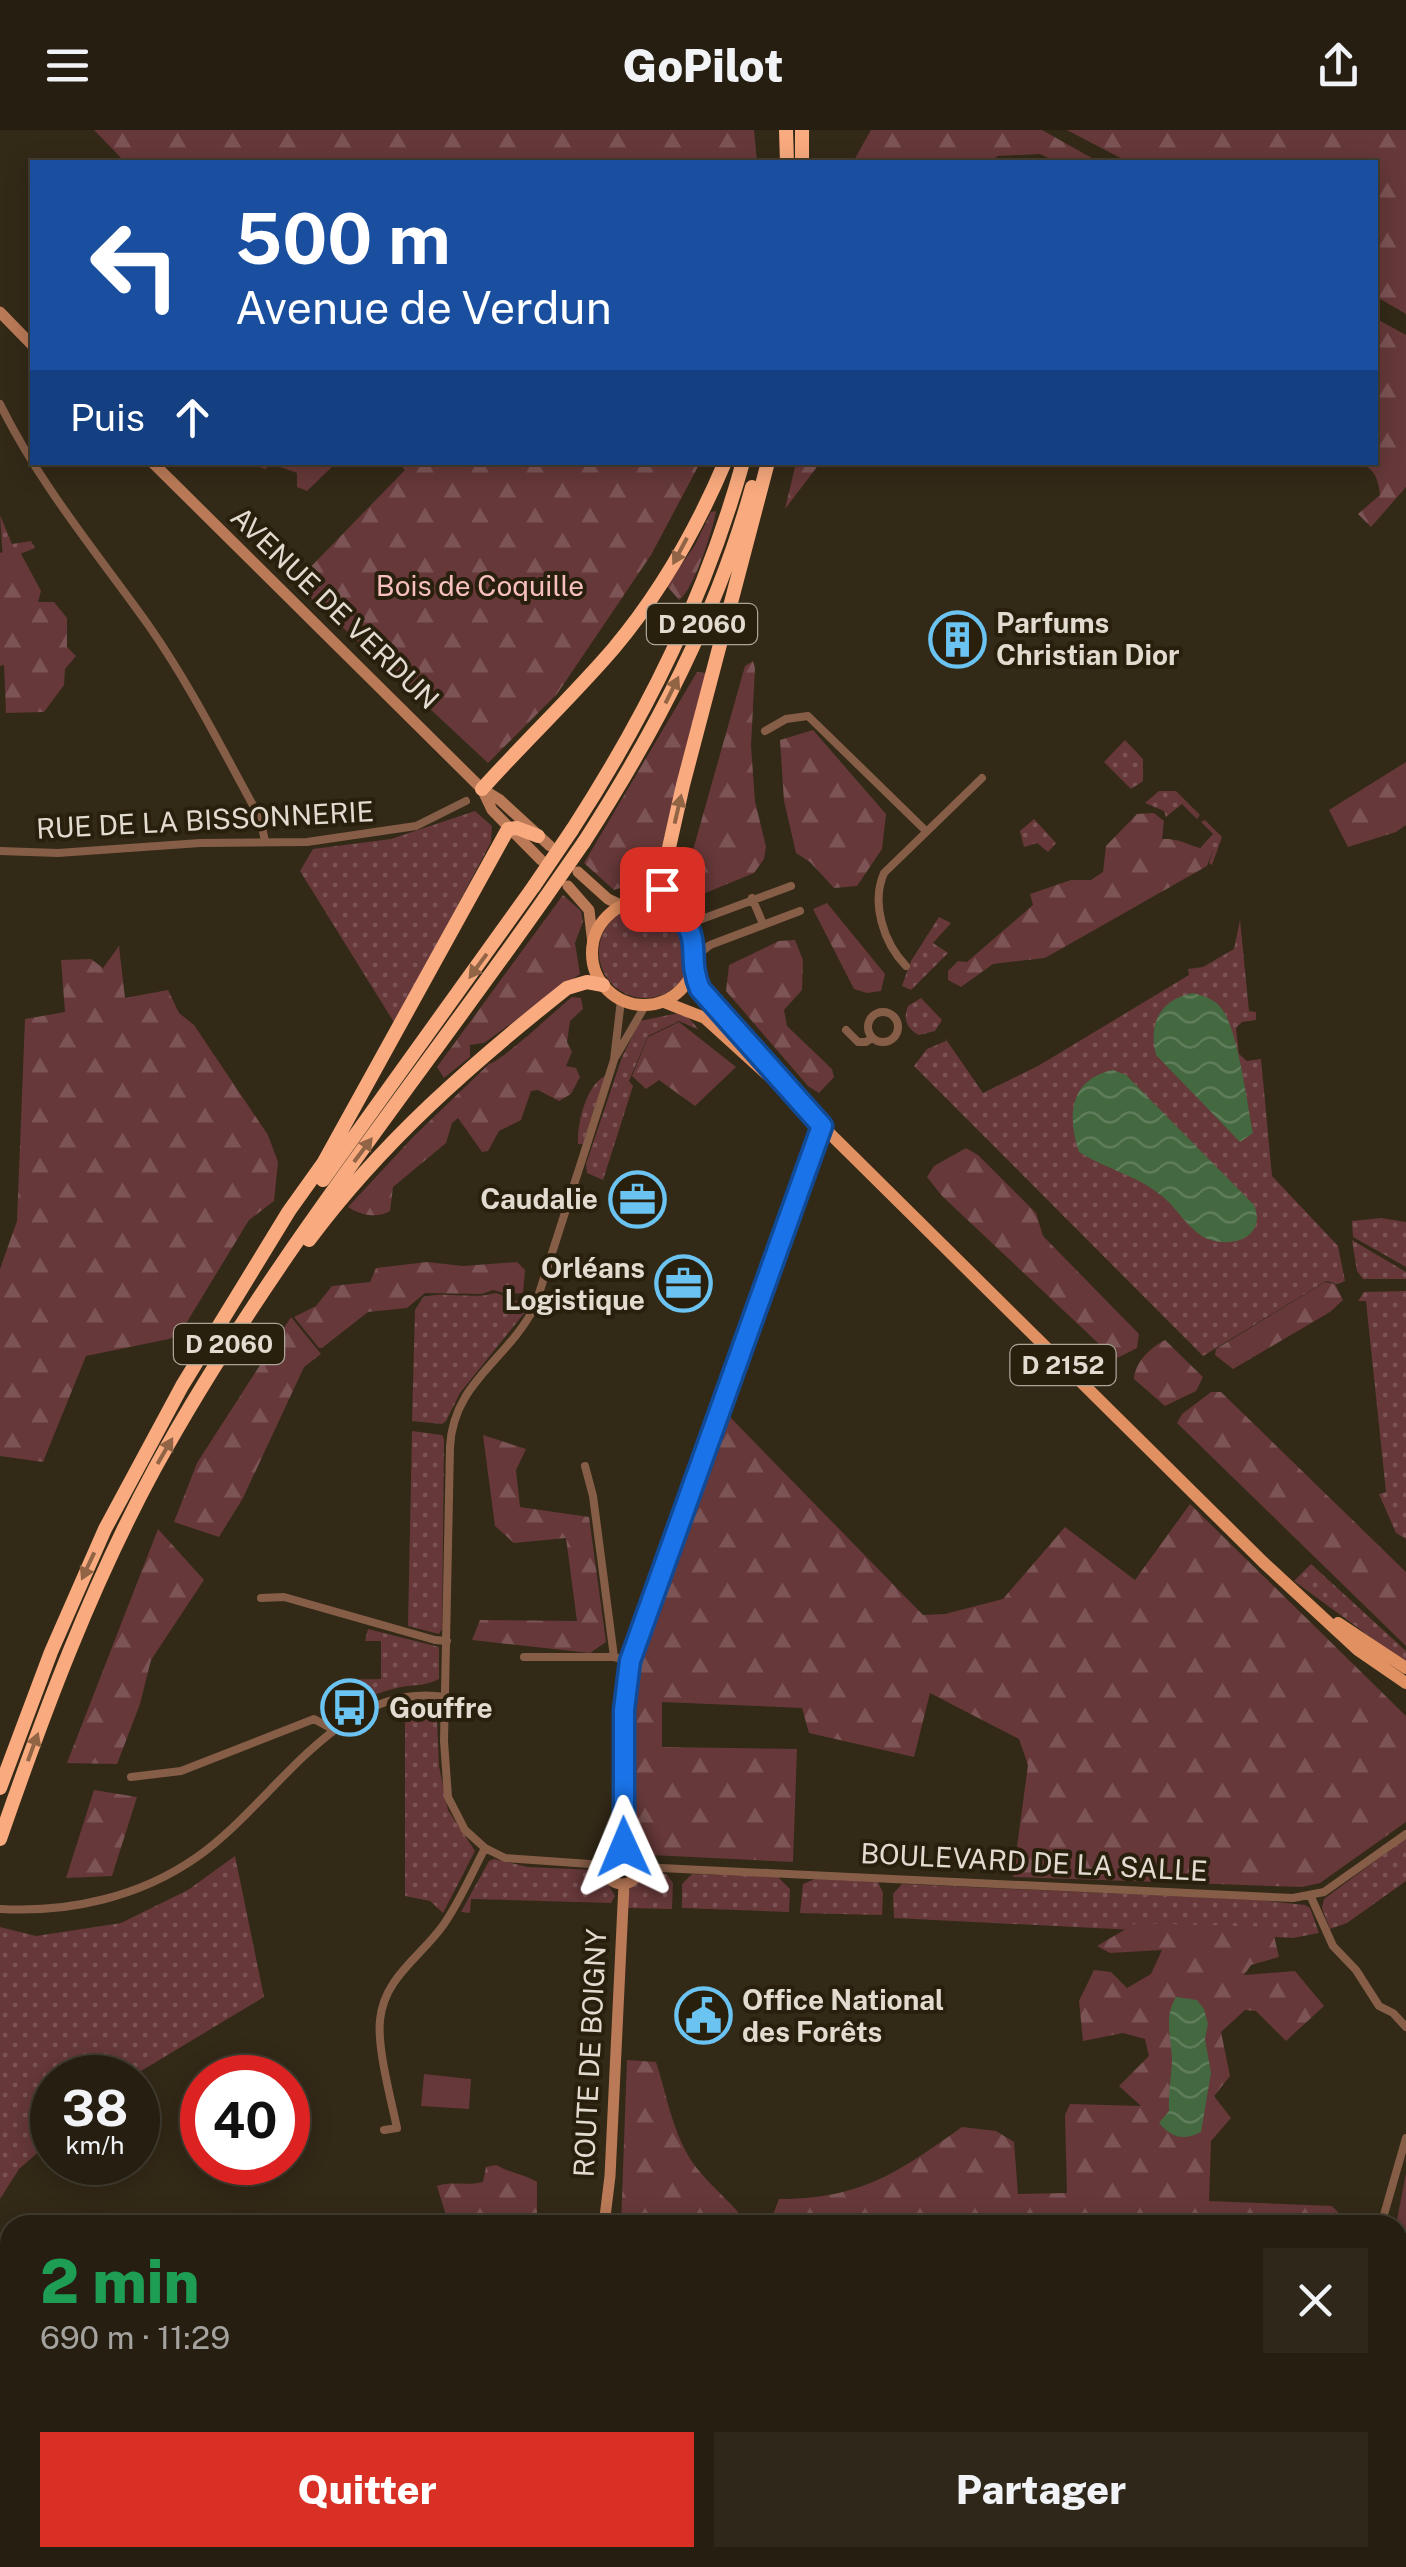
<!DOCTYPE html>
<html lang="fr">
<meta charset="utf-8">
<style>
:root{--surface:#261f11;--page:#2e271a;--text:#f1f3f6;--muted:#a4a29f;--line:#423d31;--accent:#d93025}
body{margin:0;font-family:"Public Sans",sans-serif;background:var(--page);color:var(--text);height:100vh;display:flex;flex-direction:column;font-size:38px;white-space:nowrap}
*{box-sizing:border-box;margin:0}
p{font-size:32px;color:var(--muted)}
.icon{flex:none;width:55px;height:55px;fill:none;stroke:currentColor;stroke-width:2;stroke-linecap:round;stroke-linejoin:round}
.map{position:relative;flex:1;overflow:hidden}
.side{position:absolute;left:0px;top:2085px;width:1408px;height:352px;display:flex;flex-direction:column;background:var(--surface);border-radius:30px 30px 0 0;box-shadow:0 5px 25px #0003,0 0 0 2px var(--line)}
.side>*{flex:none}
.hud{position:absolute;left:30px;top:30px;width:1348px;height:305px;border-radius:0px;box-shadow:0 5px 25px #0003,0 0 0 2px var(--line);background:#1a4fa0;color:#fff;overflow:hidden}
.speed{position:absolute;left:30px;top:1925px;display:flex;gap:20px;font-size:50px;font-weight:700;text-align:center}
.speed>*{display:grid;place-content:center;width:130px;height:130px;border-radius:50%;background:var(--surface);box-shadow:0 5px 25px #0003,0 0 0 2px var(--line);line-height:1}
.speed small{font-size:25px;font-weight:400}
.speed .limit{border:15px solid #d22;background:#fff;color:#111}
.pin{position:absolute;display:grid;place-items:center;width:85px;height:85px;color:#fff;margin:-42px;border-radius:20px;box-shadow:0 5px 15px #0006}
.me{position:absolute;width:110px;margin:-55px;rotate:359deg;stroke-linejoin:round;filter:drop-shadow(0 0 8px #0008)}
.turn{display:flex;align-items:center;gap:35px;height:210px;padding:0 40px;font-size:45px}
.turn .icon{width:130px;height:130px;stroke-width:2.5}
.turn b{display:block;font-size:70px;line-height:85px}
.then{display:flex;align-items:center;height:95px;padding:0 40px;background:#0003;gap:20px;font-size:38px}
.round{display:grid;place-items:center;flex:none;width:105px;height:105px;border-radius:0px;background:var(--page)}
.headline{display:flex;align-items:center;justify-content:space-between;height:170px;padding:0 40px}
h1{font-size:60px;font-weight:800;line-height:75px;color:#1e9e55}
.primary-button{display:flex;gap:20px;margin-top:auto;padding:20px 40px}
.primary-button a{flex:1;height:115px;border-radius:0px;background:var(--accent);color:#fff;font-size:40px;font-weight:800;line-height:115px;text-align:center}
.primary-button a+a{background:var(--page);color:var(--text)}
header{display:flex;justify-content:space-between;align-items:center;height:130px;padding:0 40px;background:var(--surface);font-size:45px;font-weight:800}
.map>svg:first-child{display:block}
</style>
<header><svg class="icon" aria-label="menu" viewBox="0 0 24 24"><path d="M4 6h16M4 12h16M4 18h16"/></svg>GoPilot<svg class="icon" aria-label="share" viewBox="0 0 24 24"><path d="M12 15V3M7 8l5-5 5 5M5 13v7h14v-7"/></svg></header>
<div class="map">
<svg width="1406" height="2437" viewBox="0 0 1406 2437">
<defs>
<pattern id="grass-dots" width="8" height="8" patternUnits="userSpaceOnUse" patternTransform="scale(2.5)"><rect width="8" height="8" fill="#663839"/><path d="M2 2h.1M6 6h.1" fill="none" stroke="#7c5455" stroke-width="1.8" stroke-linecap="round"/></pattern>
<pattern id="forest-firs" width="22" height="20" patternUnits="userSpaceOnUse" patternTransform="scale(2.5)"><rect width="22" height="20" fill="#663839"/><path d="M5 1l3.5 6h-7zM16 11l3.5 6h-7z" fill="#7c5455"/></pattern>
<pattern id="water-waves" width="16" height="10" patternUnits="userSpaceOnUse" patternTransform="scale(2.5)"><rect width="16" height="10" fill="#44683f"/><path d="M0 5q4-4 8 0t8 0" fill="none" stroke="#5f7d5a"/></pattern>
</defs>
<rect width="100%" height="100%" fill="#332917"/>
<path fill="url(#grass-dots)" d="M0 385 12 414 31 411 35 418 3 431Z
M1125 610 1143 629V651L1131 659 1104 632Z
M1159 661H1176L1200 685 1197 689 1182 674 1166 687 1164 681 1145 673Z
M475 681 492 696 491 712 395 894 300 741 313 719 391 709Z
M1034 689 1056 713 1048 722 1037 713 1024 717 1020 701Z
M1205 690 1222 707 1212 735 1209 733 1213 720H1201V717L1213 704 1201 692Z
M599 822a46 46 0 1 1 92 0a46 46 0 1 1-92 0Z
M939 787 951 793 933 813 948 823 911 860 902 856 911 831Z
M1240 790 1249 881 1256 882V890L1242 892 1236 898 1239 924 1247 931 1261 929 1272 1046 1338 1116 1345 1151 1338 1154 1326 1151 1203 1226 914 936 927 919 946 911 945 908 983 963 1038 936 1189 845 1188 839 1203 837 1234 819Z
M921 868 942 890 935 901 919 905C906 898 903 889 908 876Z
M678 883 688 887 699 900 679 891 648 906 629 951 633 956 603 1050 587 1043 586 1034 622 927 640 891Z
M605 946 583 1014H578C577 994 586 955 605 946Z
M1381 1088 1406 1092V1137L1353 1107 1352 1091Z
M1352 1110 1406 1142V1149H1363L1357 1141Z
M1406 1161V1409L1396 1403 1379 1364 1386 1362 1366 1171H1358L1364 1162Z
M496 1163 530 1176 460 1263 446 1291 442 1294 412 1291 415 1180 423 1167C448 1161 472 1170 496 1163Z
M412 1301 442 1305 444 1309 442 1499 439 1504 408 1496Z
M1311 1434 1406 1521V1533L1294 1451Z
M368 1499 439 1517V1549C427 1555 419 1555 407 1556 387 1559 363 1568 346 1579L349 1583 340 1588 327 1585 321 1571C334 1546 356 1550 381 1549V1511H365Z
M418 1571 426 1574 437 1589 439 1636 448 1680 475 1721 443 1783 430 1771 405 1766V1573Z
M1406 1708V1751L1347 1793 1330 1799 1322 1778 1324 1769Z
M235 1726 264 1867 131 1947 52 1948V2010L19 2039 0 2069V1797L36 1806 121 1793 188 1760Z
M494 1729 528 1737 594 1740 601 1743 615 1766 611 1773 471 1769 470 1783 461 1782 489 1731Z
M652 1742 666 1744 673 1753 672 1779 626 1778 630 1757Z
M692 1744 778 1747 790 1759 789 1782 682 1778V1754Z
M815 1749 878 1752 883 1763 882 1785 800 1783 803 1754Z
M902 1754 1259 1770 1305 1775 1310 1778 1319 1803 1293 1808 894 1788 893 1764Z"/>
<path fill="url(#forest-firs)" d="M94 0H754L757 32H125Z
M871 0H1042L1099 32H1057L1040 24 998 26 989 32H853Z
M1067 0H1406V184L1375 166V32H1128Z
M1375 188 1406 205V357L1371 397 1358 384 1380 365C1377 336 1365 330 1337 337L1333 333 1375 332Z
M399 333H700L651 425 557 564 488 633 295 453 405 340Z
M796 333H820L785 379Z
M716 381C714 397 693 462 679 470L667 456 695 415 711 382Z
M13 418 19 420 41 461 38 472H54L67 488V517L76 526 65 539 64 555 44 582 6 583 4 535 0 536V423Z
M753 531 755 538 751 616 755 671 766 717 764 729 754 743 703 764 684 752 745 536Z
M697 542 706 543 654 747 647 754H632L614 760 584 733Z
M813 600 886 684 882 719 857 756 834 758 810 732 796 723 784 671 780 610Z
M1406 632V695L1396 702 1348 717 1329 680Z
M1154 683 1164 691 1162 709C1184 708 1192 719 1213 720L1207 736 1045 828 993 834 961 857 948 850V841L958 831 967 832 1033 775 1030 764 1071 750H1091L1103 742 1106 716 1137 684Z
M563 765 581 781 583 792 575 813 580 844 484 913 470 915V927L444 948 437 937Z
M827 773 885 844 881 861 867 863 854 859 813 779Z
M795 810 803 830 802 860 784 880 787 896 832 939 834 947 819 963 808 956 726 861 729 835 779 811Z
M119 816 125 868 168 860 179 883 194 895 268 1005 278 1032 274 1071 249 1090 179 1205 169 1209 86 1226 43 1332 0 1326V1139L17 1091 25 889 65 882 61 830 91 829 103 838Z
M572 867 581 868 583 879 570 891 567 912 572 922 566 936 576 938 580 947 571 964 559 971 538 960 531 961 521 990 499 1001 488 1021 482 1022 458 988 452 993 446 1013 393 1057 390 1081C377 1089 360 1085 348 1077L414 1006 489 934C502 931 557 879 572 867Z
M679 892 736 937 695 976 659 950 646 959 632 946 648 907Z
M966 1018 978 1025 1036 1083 1043 1106 1139 1204 1137 1218 1115 1229 942 1066 927 1047 934 1036Z
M427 1132 463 1136 517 1132 525 1140 523 1163 508 1164 493 1160 482 1164 425 1163 407 1178 368 1182 322 1218H319L294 1187 316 1176 332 1156 370 1152 376 1138Z
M1325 1152 1335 1154 1343 1170 1330 1182 1233 1239 1215 1225 1216 1219Z
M291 1187 321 1224 304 1237 243 1368 219 1407 174 1392 197 1333Z
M1165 1210 1203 1247 1196 1261 1165 1276 1134 1249C1135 1232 1151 1217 1165 1210Z
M1211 1262H1221L1406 1442V1516L1177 1293 1182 1284Z
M726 1283 923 1485 945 1484 1003 1469 1065 1397 1135 1450 1190 1374 1406 1586V1692L1320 1753 1302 1757 1013 1747 1028 1635 1019 1609 930 1563 914 1627 809 1603 802 1578 662 1572V1617L797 1619 793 1732 651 1725 629 1710 635 1531Z
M483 1305 526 1319 516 1340 520 1377 589 1387 606 1512 590 1523 472 1510 480 1490 577 1491 566 1408 514 1413 495 1396Z
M158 1399 204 1450 151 1530 140 1574 117 1634 67 1633Z
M94 1660 137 1667 112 1746 66 1748Z
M1136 1793 1272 1797 1279 1827 1251 1835 1244 1845 1295 1841 1324 1876 1286 1911 1256 1881 1245 1880 1221 1902 1230 1946 1214 1966 1231 1988 1211 2011 1209 2071 1332 2076 1341 2085 1343 2095H769L779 2069C861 2069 897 2043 962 1997L996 2001 1014 2012 1018 2064 1067 2063 1065 1985 1070 1974 1141 1976 1119 1956 1149 1926 1145 1909 1123 1903 1083 1911 1079 1871 1094 1840 1111 1842 1127 1858 1151 1844 1162 1820 1110 1823 1097 1816Z
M627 1930 656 1932C668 1969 674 2012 700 2042 716 2061 734 2075 749 2095H621Z
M496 2035C510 2043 524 2044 537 2052V2095H449L437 2056C451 2051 467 2056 483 2052L486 2037Z
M1406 2043V2158L1398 2175 1396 2095Z"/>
<path fill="#663839" d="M246 333H336L307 361 297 357V343L272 334 265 339Z
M424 1944 471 1949 469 1979 421 1976Z
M621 2428H724L726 2437H630Z"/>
<path fill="url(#water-waves)" d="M1193 863C1204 866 1213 868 1221 878 1238 898 1247 974 1253 1003L1240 1012 1156 925C1148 894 1160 869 1193 863Z
M1113 940 1126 945 1254 1075C1267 1106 1234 1119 1208 1109 1190 1102 1177 1078 1162 1066 1138 1046 1106 1039 1079 1022 1067 987 1069 949 1113 940Z
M1176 1867 1197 1870 1204 1879 1208 1894 1205 1909 1211 1943 1201 2002C1183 2011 1172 2008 1159 1993L1169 1981C1168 1964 1171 1949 1172 1932 1172 1909 1163 1888 1176 1867Z
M1327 2087 1336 2095H1231L1234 2092Z"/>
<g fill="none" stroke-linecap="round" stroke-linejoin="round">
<path stroke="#865e48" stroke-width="8" d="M0 274C40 355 97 423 149 496 191 556 224 623 260 688L265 711
M765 601 786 589 808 586 926 701
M0 721 58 723 200 713 307 712 416 696 466 671
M752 768 763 794
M685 791 702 789 791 756
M696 826 710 815 800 781
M906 836C883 812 871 773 884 743L982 648
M868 897a15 15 0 1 1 30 0a15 15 0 1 1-30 0Z
M846 900 858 912H866L872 908
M616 926 645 876
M585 1336 593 1366 614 1527
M261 1468 284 1467 435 1510 447 1511
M524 1527H614L630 1531
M131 1647 181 1641 314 1589 334 1600
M604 1735 505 1728 485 1718 465 1700 448 1667 444 1611 450 1317C453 1252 508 1230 535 1176L614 930 621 870
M640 1737 1293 1768 1324 1762 1406 1704
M1311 1767 1333 1816 1356 1840 1379 1876 1393 1883 1406 1897
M0 1779C69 1783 140 1767 197 1727 275 1673 338 1550 445 1567
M384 2000 397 1998C391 1969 377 1918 380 1890 384 1847 422 1826 444 1794 460 1771 472 1743 485 1718
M1381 2095 1406 2008
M0 2272 10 2271
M1398 2309 1406 2297
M0 2376 10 2374
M261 2428 267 2437
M787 2428 821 2437
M1063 2428 1073 2437
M131 2437 132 2428
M780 2437 781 2428
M1312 2437 1334 2428"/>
<path stroke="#ba7a57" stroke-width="11" d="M0 182 32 215
M152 332 482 659 500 670 550 716
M482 659 492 680 541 730
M578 742 608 769 623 776
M568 756 589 780 593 814
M624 1717V1580L630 1531 821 996
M604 1736a18 18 0 1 1 36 0a18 18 0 1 1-36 0Z
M604 2095 610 2046 624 1754
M524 2437 527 2428"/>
<path stroke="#e19061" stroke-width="12" d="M592 823a52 52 0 1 1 104 0a52 52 0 1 1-104 0Z
M693 843 700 859 790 959
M664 872 705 888 803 977 1263 1432 1358 1520 1406 1553
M1338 1493 1406 1538"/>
<path stroke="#f9aa7e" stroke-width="14" d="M786 0 787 32
M802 0V32
M482 659C525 611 572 567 614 518 660 463 697 398 725 332
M572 700C647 584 706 465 743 332
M584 712C655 602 717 484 752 357
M665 775 664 740 683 655 768 332
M323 1050 534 756
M309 1110C382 1012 472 933 567 858L587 852 603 855
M0 1658 51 1522 105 1399 182 1256 289 1081 324 1032 508 699 517 698 538 706
M0 1709C44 1582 91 1456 155 1338 266 1136 413 956 545 768"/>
<path stroke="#f9aa7e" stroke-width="14" d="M534 756 572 700
M545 768 584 712"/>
</g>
<defs><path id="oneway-solid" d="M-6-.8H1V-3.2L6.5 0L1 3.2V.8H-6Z" transform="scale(2.5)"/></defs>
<g fill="#916446">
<use href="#oneway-solid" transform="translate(680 421) rotate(118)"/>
<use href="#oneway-solid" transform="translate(672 560) rotate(-64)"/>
<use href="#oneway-solid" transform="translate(678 679) rotate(-77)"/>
<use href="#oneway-solid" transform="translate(478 836) rotate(126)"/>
<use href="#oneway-solid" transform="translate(363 1020) rotate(-53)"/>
<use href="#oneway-solid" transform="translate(165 1321) rotate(-60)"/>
<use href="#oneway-solid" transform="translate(88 1436) rotate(115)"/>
<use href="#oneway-solid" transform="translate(33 1617) rotate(-70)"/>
</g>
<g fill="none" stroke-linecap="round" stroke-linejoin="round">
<defs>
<path id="route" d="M624 1717V1580L630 1531 822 996 700 859C684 822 709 805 665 774L662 759"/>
</defs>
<use href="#route" stroke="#114b97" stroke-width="25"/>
<use href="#route" stroke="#1a73e8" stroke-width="18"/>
</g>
<defs>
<symbol id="building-ring" viewBox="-11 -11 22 22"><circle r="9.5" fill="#291f0d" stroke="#6bc3f2" stroke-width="1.5"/><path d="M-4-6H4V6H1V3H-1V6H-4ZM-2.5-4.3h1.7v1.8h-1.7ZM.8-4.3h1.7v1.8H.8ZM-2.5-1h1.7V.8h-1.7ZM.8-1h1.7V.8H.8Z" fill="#6bc3f2"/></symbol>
<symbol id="office-ring" viewBox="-11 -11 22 22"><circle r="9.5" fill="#291f0d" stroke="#6bc3f2" stroke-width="1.5"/><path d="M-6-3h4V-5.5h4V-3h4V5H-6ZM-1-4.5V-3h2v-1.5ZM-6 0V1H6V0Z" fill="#6bc3f2"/></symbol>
<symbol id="bus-ring" viewBox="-11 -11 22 22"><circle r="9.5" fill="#291f0d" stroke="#6bc3f2" stroke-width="1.5"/><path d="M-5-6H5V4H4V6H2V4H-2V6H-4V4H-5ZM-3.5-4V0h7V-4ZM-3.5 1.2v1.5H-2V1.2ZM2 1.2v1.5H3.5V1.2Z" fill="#6bc3f2"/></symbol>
<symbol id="civic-ring" viewBox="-11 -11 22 22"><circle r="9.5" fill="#291f0d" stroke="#6bc3f2" stroke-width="1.5"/><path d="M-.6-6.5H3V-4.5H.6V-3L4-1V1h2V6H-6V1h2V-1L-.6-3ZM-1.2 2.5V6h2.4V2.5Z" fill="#6bc3f2"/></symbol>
</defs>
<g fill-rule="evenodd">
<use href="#building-ring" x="926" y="478" width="63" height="63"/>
<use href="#office-ring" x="606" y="1038" width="63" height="63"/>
<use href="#office-ring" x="652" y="1122" width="63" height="63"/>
<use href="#bus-ring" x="318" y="1546" width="63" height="63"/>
<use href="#civic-ring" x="672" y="1854" width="63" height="63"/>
</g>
<g text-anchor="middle" stroke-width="8" stroke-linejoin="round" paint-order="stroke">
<g fill="#291f0d" stroke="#aaa396" stroke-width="2.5">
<rect x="647" y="474" width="110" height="40" rx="8"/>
<rect x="174" y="1194" width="110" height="40" rx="8"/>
<rect x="1010.5" y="1215" width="105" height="40" rx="8"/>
</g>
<g font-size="25" font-weight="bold" fill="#e2dbd0">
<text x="702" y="503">D 2060</text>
<text x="229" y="1223">D 2060</text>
<text x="1063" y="1244">D 2152</text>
</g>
<g font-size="28" fill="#f7bfbe" stroke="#291f0d">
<text x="480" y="466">Bois de Coquille</text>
</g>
<g font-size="28" fill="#e2dbd0" stroke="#291f0d">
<text transform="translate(335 478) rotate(44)" y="10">AVENUE DE VERDUN</text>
<text transform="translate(205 690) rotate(-3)" y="10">RUE DE LA BISSONNERIE</text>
<text transform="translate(1034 1732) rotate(3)" y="10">BOULEVARD DE LA SALLE</text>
<text transform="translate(590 1923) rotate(-87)" y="10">ROUTE DE BOIGNY</text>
</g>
<g font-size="28" font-weight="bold" fill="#e2dbd0" stroke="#291f0d" text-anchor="start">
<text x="996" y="503">Parfums<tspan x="996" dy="32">Christian Dior</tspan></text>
<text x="598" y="1079" text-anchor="end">Caudalie</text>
<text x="645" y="1148" text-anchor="end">Orléans<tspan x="645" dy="32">Logistique</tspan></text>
<text x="389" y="1588">Gouffre</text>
<text x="742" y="1880">Office National<tspan x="742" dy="32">des Forêts</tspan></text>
</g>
</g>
</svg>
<div class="speed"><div>38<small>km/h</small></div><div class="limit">40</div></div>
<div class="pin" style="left:662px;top:759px;background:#d93025"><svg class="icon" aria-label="arrive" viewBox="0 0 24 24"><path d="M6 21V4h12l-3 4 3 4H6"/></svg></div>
<svg class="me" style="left:624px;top:1717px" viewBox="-20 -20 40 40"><path d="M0-17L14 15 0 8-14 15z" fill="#1a73e8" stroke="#fff" stroke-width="4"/></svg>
<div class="hud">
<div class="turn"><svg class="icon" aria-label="left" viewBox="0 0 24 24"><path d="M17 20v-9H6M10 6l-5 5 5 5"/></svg><div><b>500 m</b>Avenue de Verdun</div></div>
<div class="then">Puis<svg class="icon" aria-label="ahead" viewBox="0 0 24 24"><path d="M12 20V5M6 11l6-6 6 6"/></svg></div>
</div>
<section class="side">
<div class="headline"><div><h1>2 min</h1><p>690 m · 11:29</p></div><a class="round"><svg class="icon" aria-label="close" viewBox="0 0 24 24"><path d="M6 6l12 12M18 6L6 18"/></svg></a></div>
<div class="primary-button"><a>Quitter</a><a>Partager</a></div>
</section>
</div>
